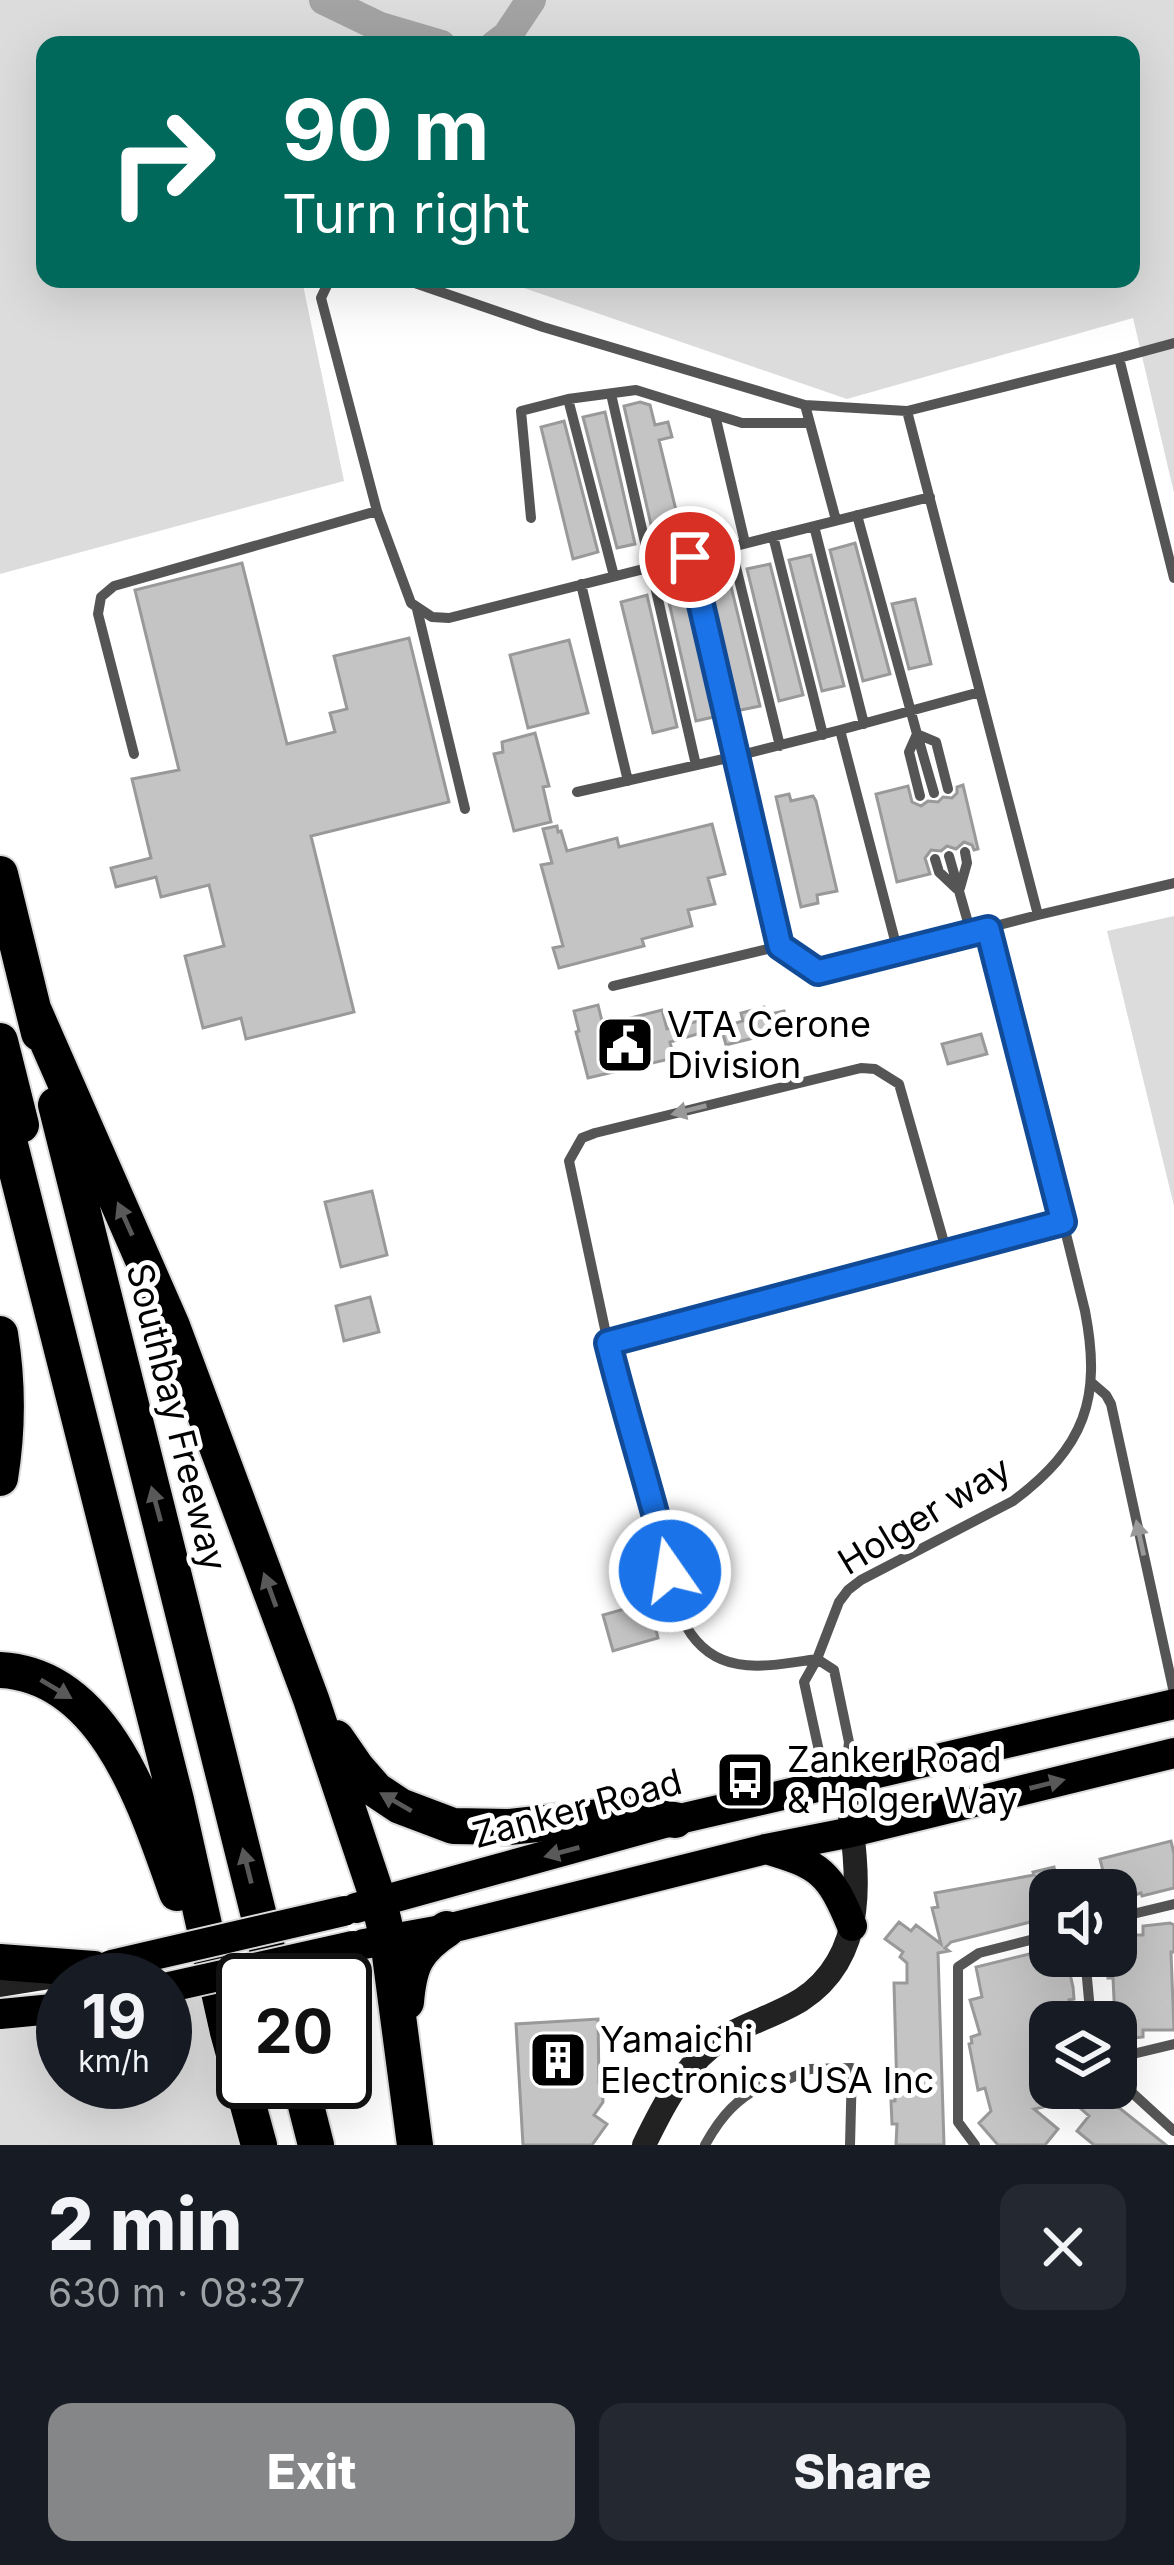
<!DOCTYPE html>
<meta charset="utf-8">
<style>
:root{--surface:#171b24;--page:#242831;--text:#f1f3f6;--muted:#9ea1a6;--accent:#858687}
body{margin:0;font-family:Inter,sans-serif;background:var(--page);color:var(--text);height:100vh;display:flex;flex-direction:column;font-size:45px;white-space:nowrap}
*{box-sizing:border-box;margin:0}
p{font-size:39px;color:var(--muted)}
.icon{flex:none;width:66px;height:66px;fill:none;stroke:currentColor;stroke-width:2;stroke-linecap:round;stroke-linejoin:round}
.map{position:relative;height:2145px;overflow:hidden}
.drawer{display:flex;flex-direction:column;background:var(--surface);flex:1}
.drawer>*{flex:none}
.banner{position:absolute;left:36px;top:36px;width:1104px;height:252px;border-radius:24px;box-shadow:0 12px 48px #0002;background:#00695c;color:#fff;overflow:hidden}
.controls{position:absolute;left:1029px;top:1869px;display:grid;gap:24px}
.controls a{display:grid;place-items:center;width:108px;height:108px;border-radius:24px;background:var(--surface);box-shadow:0 12px 48px #0002;font-size:60px}
.speed{position:absolute;left:36px;top:1953px;display:flex;gap:24px;font-size:60px;font-weight:700;text-align:center}
.speed>*{display:grid;place-content:center;width:156px;height:156px;border-radius:50%;background:var(--surface);box-shadow:0 12px 48px #0002;line-height:1}
.speed small{font-size:30px;font-weight:400}
.speed .limit{border:6px solid #111;border-radius:18px;background:#fff;color:#111}
.pin{position:absolute;display:grid;place-items:center;width:102px;height:102px;color:#fff;margin:-51px;border:6px solid #fff;border-radius:50%;box-shadow:0 3px 12px #0007}
.me{position:absolute;width:132px;margin:-66px;rotate:347deg;stroke-linejoin:round;filter:drop-shadow(0 0 9px #0008)}
.turn{display:flex;align-items:center;gap:42px;height:252px;padding:0 48px;font-size:54px}
.turn .icon{width:156px;height:156px;stroke-width:2.5}
.turn b{display:block;font-size:84px;line-height:102px}
.round{display:grid;place-items:center;flex:none;width:126px;height:126px;border-radius:24px;background:var(--page)}
.overview{display:flex;align-items:center;justify-content:space-between;height:204px;padding:0 48px}
h1{font-size:72px;font-weight:800;line-height:90px}
.cta{display:flex;gap:24px;margin-top:auto;padding:24px 48px}
.cta a{flex:1;height:138px;border-radius:24px;background:var(--accent);color:#fff;font-size:48px;font-weight:800;line-height:138px;text-align:center}
.cta a+a{background:var(--page);color:var(--text)}
.map>svg:first-child{display:block}
</style>
<div class="map">
<svg width="1174" height="2145" viewBox="0 0 1174 2145">
<rect width="100%" height="100%" fill="#fff"/>
<path fill="#dcdcdc" d="M0 0H1174V493L1133 318 847 399 498 279H1131V45H45V279H299L303 285 344 481 0 574Z
M1174 916V1206L1107 931Z
M217 1989 255 2145H0V2027H23L63 2019V2082H165V1999Z"/>
<g fill="none" stroke-linecap="round" stroke-linejoin="round">
<path stroke="#a3a3a3" stroke-width="30" d="M324 0 380 27 441 45
M495 45 507 36 531 0"/>
</g>
<path fill="#c4c4c4" stroke="#999" stroke-width="3" d="M640 402 650 405 655 425 668 422 672 437 659 440 681 531 654 538 624 406Z
M605 412 635 544 617 548 583 417Z
M564 421 598 552 573 559 541 427Z
M855 543 890 674 863 681 830 550Z
M811 555 844 686 822 691 789 560Z
M242 563 287 744 335 732 330 713 347 709 334 656 409 638 449 802 311 836 354 1012 246 1039 241 1018 203 1028 185 956 224 946 209 885 161 897 156 877 116 887 111 868 151 858 132 779 179 770 135 590Z
M770 564 803 695 779 701 747 569Z
M728 574 760 706 736 711 705 580Z
M686 584 718 716 696 721 666 589Z
M647 595 677 727 653 733 621 602Z
M915 599 931 664 909 669 892 604Z
M569 640 588 713 528 728 510 655Z
M535 733 549 786 543 787 551 822 514 831 494 754 503 752 502 742Z
M963 785 978 849 974 850 972 845 964 842 956 849 947 846 941 851 931 850 925 858 930 874 897 882 876 794 908 786 912 802 921 806 928 801 938 802 943 797 952 798 957 793V787Z
M789 794 791 801 813 796 816 801 837 891 817 895 818 903 801 907 776 797Z
M712 824 725 874 708 878 715 904 688 910 692 926 642 939 644 946 559 968 553 948 563 946 541 865 552 863 543 829 557 826 558 832 561 831 567 851 617 838 619 847Z
M598 1005 603 1025 662 1010 667 1029 698 1021 701 1033 670 1042 674 1058 588 1078 576 1032 579 1031 574 1011Z
M764 1007 766 1015 784 1011 789 1029 726 1045 721 1027 743 1021 741 1013Z
M981 1034 987 1054 948 1064 942 1044Z
M372 1191 387 1255 341 1267 325 1202Z
M370 1297 379 1332 344 1341 336 1306Z
M649 1602 658 1638 613 1651 603 1615Z
M1171 1841 1174 1854V1888L1142 1896 1141 1893 1135 1895 1134 1890 1116 1894V1890H1101L1098 1876 1104 1875 1100 1859Z
M1054 1867 1059 1890H1050V1917L951 1942 945 1948 949 1951 938 1953 944 2145H896L897 2124H892L891 2101H895V2094H897L894 1983H907V1963L900 1957 903 1952 885 1939 899 1922 911 1931 916 1925 941 1944 932 1908 938 1907 935 1893 1034 1875 1033 1872Z
M1170 1923 1174 1925V1952H1171L1174 2030H1143V2037L1116 2040 1113 1978H1108L1107 1956H1116V1935H1143V1926Z
M1050 1949V1956H1066L1073 1987 1074 1999 1069 2000 1074 2022H1050V2088H1105V2094L1103 2095 1166 2145H1094L1077 2131 1089 2116 1072 2101 1034 2109 1058 2129 1045 2145H998L979 2123 991 2111 985 2088 978 2090 969 2044 972 2043 971 2037 980 2034 970 2000 982 1997 976 1967Z
M598 2019 599 2083H602L603 2102 594 2115 607 2124 592 2145H523L516 2024Z"/>
<g fill="none" stroke-linecap="round" stroke-linejoin="round">
<defs>
<path id="primary" d="M766 1849C821 1865 830 1873 852 1926
M356 1908 675 1820 1174 1704
M364 1944 447 1929 766 1849 852 1832 1174 1753
M0 2014 63 2008"/>
<path id="highway" d="M0 874 39 1033
M34 1011 172 1326 311 1699 379 1902 388 1940 415 2145
M0 1041 21 1125
M0 1105 176 1800 228 2032 259 2145
M56 1105 275 1980
M0 1334C8 1383 8 1429 0 1478
M0 1670C107 1675 147 1810 177 1893
M336 1738 356 1767 376 1790 400 1806 453 1826 509 1827 628 1814 675 1820
M0 1962 94 1969
M406 2002C409 1965 416 1949 447 1929
M300 2082 316 2145"/>
</defs>
<use href="#primary" stroke="#dbdbdb" stroke-width="34"/>
<use href="#highway" stroke="#dbdbdb" stroke-width="40"/>
<path stroke="#555" stroke-width="10" d="M330 279 321 298 377 511
M403 279 543 327 805 405 836 520
M1119 358 1174 343
M611 394 696 765
M568 399 614 576
M805 405 907 411
M715 415 745 543
M857 515 917 734 909 752 920 796
M531 518 521 411 568 399 636 390 742 423H809
M814 526 864 724
M773 536 823 735
M731 547 780 746
M690 557 737 756 840 730 898 952
M581 584 628 781
M417 609 465 809
M840 730 980 692
M917 734 936 742 948 789
M917 734 934 793
M134 754 98 614 101 597 114 586 377 511 411 603 432 617 449 618 930 497
M577 792 737 756 780 946
M949 856 971 933
M935 859 939 872 957 889
M960 888 967 863 965 852
M1038 915 907 411 1119 358 1174 578
M613 986 780 946 818 972 1038 915 1174 883
M608 1343 1063 1222
M1092 1383 1106 1395 1111 1404 1174 1693
M817 1659C767 1666 716 1679 686 1626L608 1343 569 1161 582 1138 595 1133 861 1068 875 1069 899 1084 947 1253
M817 1659 834 1670 849 1742 845 1777
M842 1777 819 1751 804 1682 817 1659 839 1602 848 1590 861 1580 1013 1501C1085 1447 1102 1399 1085 1311L1020 1047 988 929
M1116 1918 1174 1904
M1085 1956 1091 2022
M1116 2058 1174 2044
M1116 2078 1174 2131
M774 2086 810 2069 852 2068 850 2145
M705 2145C722 2114 737 2099 768 2082
M975 2145 958 2122V1967L979 1953 1050 1935"/>
<path stroke="#222" stroke-width="24" d="M0 1985 56 1976
M644 2145C661 2110 680 2072 711 2047 737 2025 772 2018 801 2000 877 1950 855 1856 845 1780"/>
<use href="#primary" stroke="#000" stroke-width="30"/>
<use href="#highway" stroke="#000" stroke-width="36"/>
<defs>
<path id="primary-bridge" d="M111 1965 344 1911
M165 1988 353 1946"/>
</defs>
<use href="#primary-bridge" stroke="#dbdbdb" stroke-width="34" stroke-linecap="butt"/>
<use href="#primary-bridge" stroke="#000" stroke-width="30"/>
</g>
<defs><path id="oneway-solid" d="M-6-.8H1V-3.2L6.5 0L1 3.2V.8H-6Z" transform="scale(3)"/></defs>
<g fill="#999">
<use href="#oneway-solid" transform="translate(689 1110) rotate(166)"/>
<use href="#oneway-solid" transform="translate(1140 1538) rotate(-102)"/>
</g>
<g fill="#595959">
<use href="#oneway-solid" transform="translate(125 1219) rotate(-114)"/>
<use href="#oneway-solid" transform="translate(156 1504) rotate(-105)"/>
<use href="#oneway-solid" transform="translate(270 1590) rotate(-110)"/>
<use href="#oneway-solid" transform="translate(56 1689) rotate(31)"/>
<use href="#oneway-solid" transform="translate(1047 1784) rotate(-14)"/>
<use href="#oneway-solid" transform="translate(396 1802) rotate(-150)"/>
<use href="#oneway-solid" transform="translate(562 1852) rotate(165)"/>
<use href="#oneway-solid" transform="translate(247 1866) rotate(-104)"/>
</g>
<g fill="none" stroke-linecap="round" stroke-linejoin="round">
<defs>
<path id="route" d="M670 1571C652 1495 627 1420 608 1343L1063 1222 988 929 818 972 780 946 690 557"/>
</defs>
<use href="#route" stroke="#114b97" stroke-width="30"/>
<use href="#route" stroke="#1a73e8" stroke-width="21"/>
</g>
<defs>
<symbol id="civic-square" viewBox="-11 -11 22 22"><rect x="-9" y="-9" width="18" height="18" rx="4" fill="#000" stroke="#fff"/><path d="M-.6-6.5H3V-4.5H.6V-3L4-1V1h2V6H-6V1h2V-1L-.6-3ZM-1.2 2.5V6h2.4V2.5Z" fill="#fff"/></symbol>
<symbol id="bus-square" viewBox="-11 -11 22 22"><rect x="-9" y="-9" width="18" height="18" rx="4" fill="#000" stroke="#fff"/><path d="M-5-6H5V4H4V6H2V4H-2V6H-4V4H-5ZM-3.5-4V0h7V-4ZM-3.5 1.2v1.5H-2V1.2ZM2 1.2v1.5H3.5V1.2Z" fill="#fff"/></symbol>
<symbol id="building-square" viewBox="-11 -11 22 22"><rect x="-9" y="-9" width="18" height="18" rx="4" fill="#000" stroke="#fff"/><path d="M-4-6H4V6H1V3H-1V6H-4ZM-2.5-4.3h1.7v1.8h-1.7ZM.8-4.3h1.7v1.8H.8ZM-2.5-1h1.7V.8h-1.7ZM.8-1h1.7V.8H.8Z" fill="#fff"/></symbol>
</defs>
<g fill-rule="evenodd">
<use href="#civic-square" x="592" y="1012" width="66" height="66"/>
<use href="#bus-square" x="712" y="1747" width="66" height="66"/>
<use href="#building-square" x="525" y="2027" width="66" height="66"/>
</g>
<g text-anchor="middle" stroke-width="10" stroke-linejoin="round" paint-order="stroke">
<g font-size="36" fill="#000" stroke="#fff" text-anchor="start">
<text x="667" y="1037">VTA Cerone<tspan x="667" dy="41">Division</tspan></text>
<text x="787" y="1772">Zanker Road<tspan x="787" dy="41">&amp; Holger Way</tspan></text>
<text x="600" y="2052">Yamaichi<tspan x="600" dy="41">Electronics USA Inc</tspan></text>
</g>
<g font-size="36" fill="#000" stroke="#fff">
<text transform="translate(177 1417) rotate(76)" y="13">Southbay Freeway</text>
<text transform="translate(924 1515) rotate(-31)" y="13">Holger way</text>
<text transform="translate(577 1808) rotate(-15)" y="13">Zanker Road</text>
</g>
</g>
</svg>
<div class="controls">
<a><svg class="icon" aria-label="sound" viewBox="0 0 24 24"><path d="M4 9h4l5-4v14l-5-4H4zM17 9q2 3 0 6"/></svg></a>
<a><svg class="icon" aria-label="layers" viewBox="0 0 24 24"><path d="M12 4l9 5-9 5-9-5zM3 14l9 5 9-5"/></svg></a>
</div>
<div class="speed"><div>19<small>km/h</small></div><div class="limit">20</div></div>
<div class="pin" style="left:690px;top:557px;background:#d93025"><svg class="icon" aria-label="arrive" viewBox="0 0 24 24"><path d="M6 21V4h12l-3 4 3 4H6"/></svg></div>
<svg class="me" style="left:670px;top:1571px" viewBox="-20 -20 40 40"><circle r="17" fill="#1a73e8" stroke="#fff" stroke-width="3"/><path d="M0-11L8 9 0 5-8 9z" fill="#fff"/></svg>
<div class="banner">
<div class="turn"><svg class="icon" aria-label="right" viewBox="0 0 24 24"><path d="M7 20v-9h11M14 6l5 5-5 5"/></svg><div><b>90 m</b>Turn right</div></div>
</div>
</div>
<section class="drawer">
<div class="overview"><div><h1>2 min</h1><p>630 m · 08:37</p></div><a class="round"><svg class="icon" aria-label="close" viewBox="0 0 24 24"><path d="M6 6l12 12M18 6L6 18"/></svg></a></div>
<div class="cta"><a>Exit</a><a>Share</a></div>
</section>
